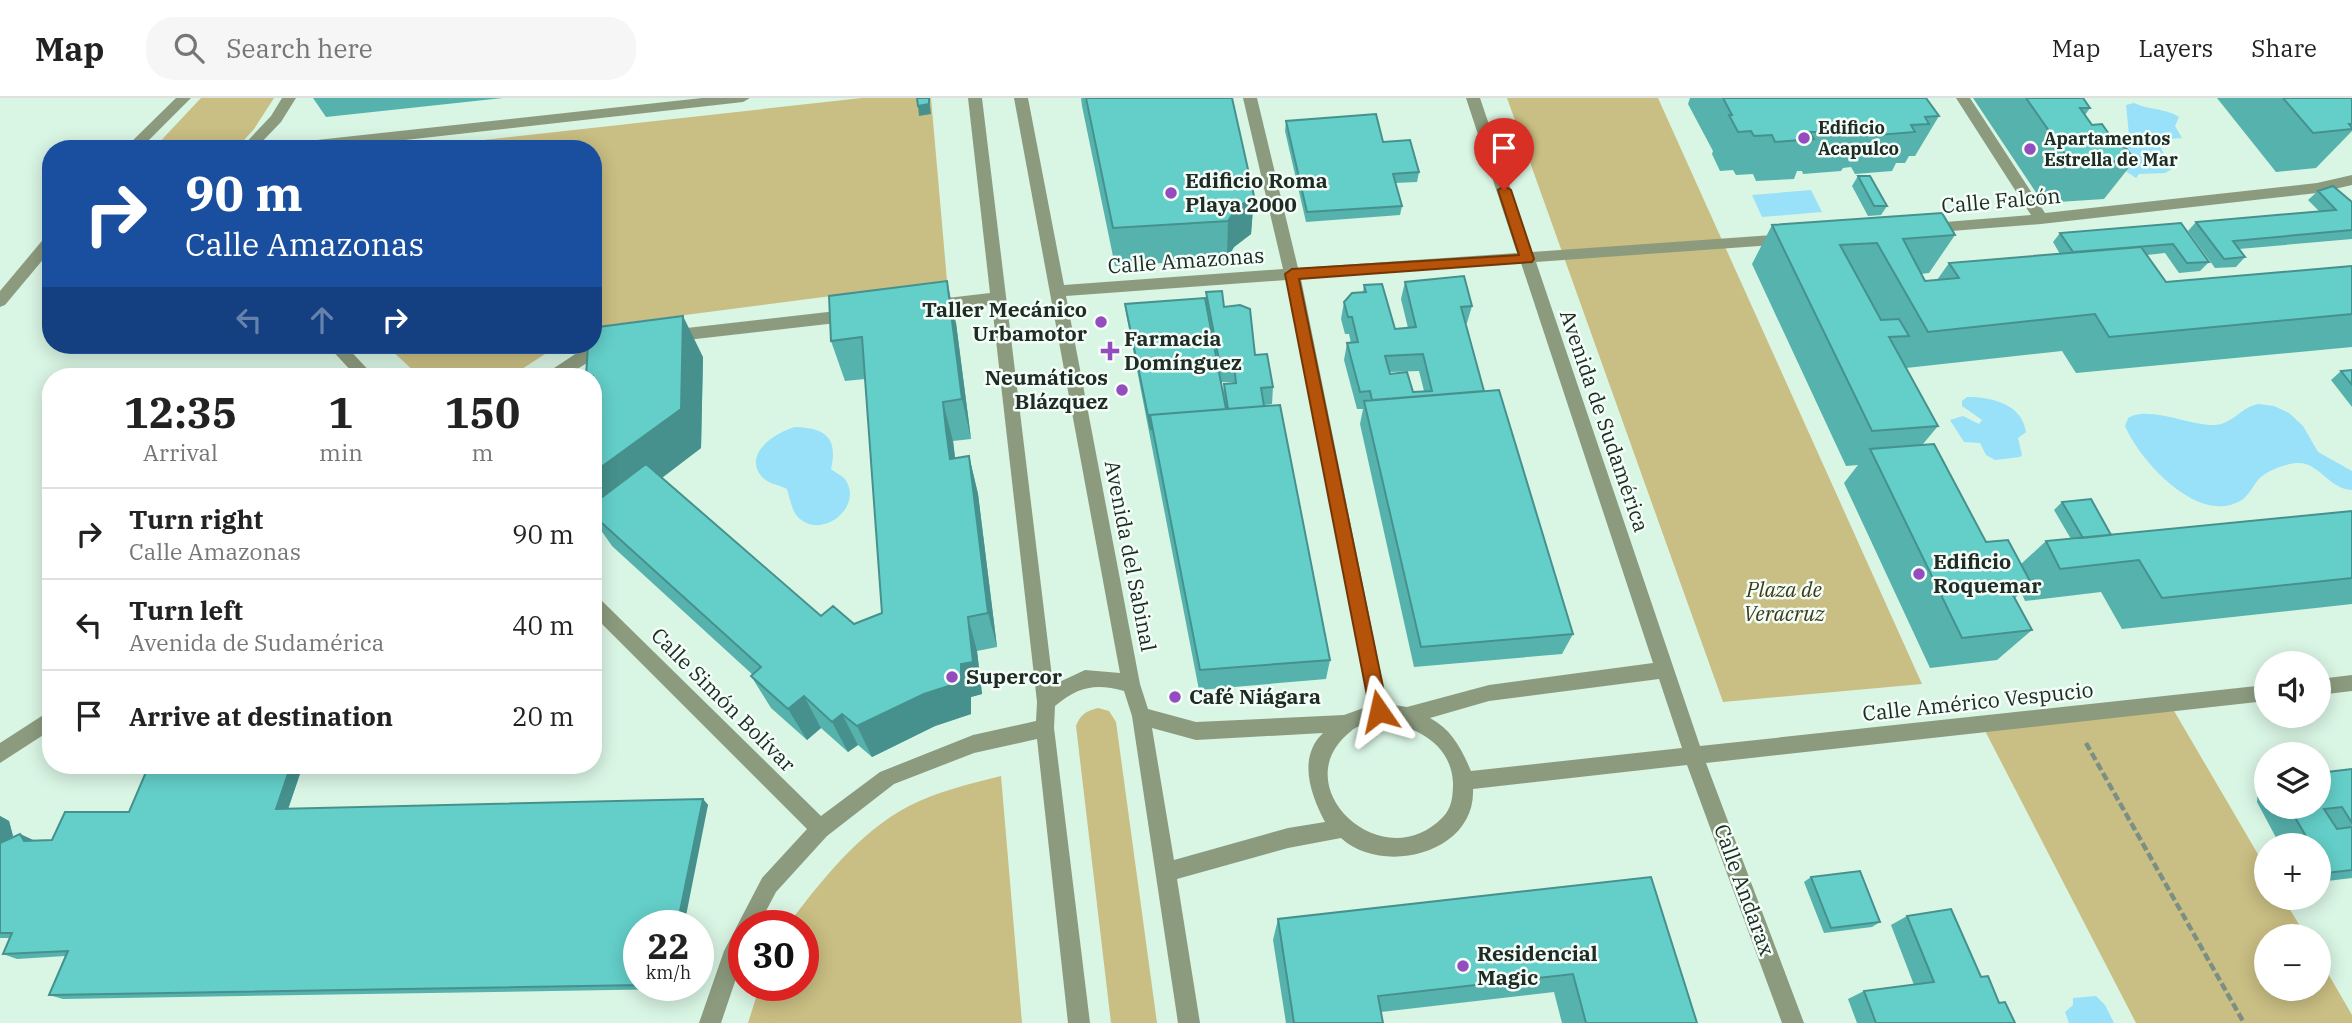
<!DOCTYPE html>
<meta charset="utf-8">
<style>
:root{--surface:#fff;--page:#f6f6f6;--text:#222;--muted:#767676;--line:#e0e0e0}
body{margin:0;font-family:"IBM Plex Serif",serif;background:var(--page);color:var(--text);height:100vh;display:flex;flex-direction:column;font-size:26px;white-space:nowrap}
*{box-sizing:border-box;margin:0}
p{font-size:23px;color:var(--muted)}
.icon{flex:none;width:38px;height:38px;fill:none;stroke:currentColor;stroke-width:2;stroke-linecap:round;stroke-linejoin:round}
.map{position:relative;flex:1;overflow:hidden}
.side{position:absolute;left:42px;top:270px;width:560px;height:406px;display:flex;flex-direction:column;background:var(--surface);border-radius:28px;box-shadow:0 4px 18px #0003}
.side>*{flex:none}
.banner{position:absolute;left:42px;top:42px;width:560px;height:214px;border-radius:28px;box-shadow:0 4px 18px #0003;background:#1a4fa0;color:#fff;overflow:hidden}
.buttons{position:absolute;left:2254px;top:553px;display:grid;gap:14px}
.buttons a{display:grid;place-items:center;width:77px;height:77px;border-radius:50%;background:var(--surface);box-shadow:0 4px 18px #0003;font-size:35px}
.speed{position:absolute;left:623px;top:812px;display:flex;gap:14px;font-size:35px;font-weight:700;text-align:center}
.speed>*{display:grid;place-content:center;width:91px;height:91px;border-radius:50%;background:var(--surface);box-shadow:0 4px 18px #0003;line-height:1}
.speed small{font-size:18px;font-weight:400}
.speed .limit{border:10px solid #d22;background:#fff;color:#111}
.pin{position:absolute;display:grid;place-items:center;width:60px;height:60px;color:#fff;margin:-72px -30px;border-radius:50% 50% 50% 0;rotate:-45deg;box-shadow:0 0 7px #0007}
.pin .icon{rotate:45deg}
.me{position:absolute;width:77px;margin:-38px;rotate:349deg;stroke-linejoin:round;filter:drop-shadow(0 0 5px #0008)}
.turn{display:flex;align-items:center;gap:24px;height:147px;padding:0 28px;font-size:32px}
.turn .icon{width:91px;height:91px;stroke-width:2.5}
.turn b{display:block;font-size:49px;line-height:60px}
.lanes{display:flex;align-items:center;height:66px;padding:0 28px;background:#0003;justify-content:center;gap:35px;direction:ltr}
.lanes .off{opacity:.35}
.eta{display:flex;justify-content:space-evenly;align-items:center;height:119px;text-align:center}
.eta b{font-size:42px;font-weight:700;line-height:49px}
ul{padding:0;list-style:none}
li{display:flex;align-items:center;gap:21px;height:91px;padding:0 28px;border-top:2px solid var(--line)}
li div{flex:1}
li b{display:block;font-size:26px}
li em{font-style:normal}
header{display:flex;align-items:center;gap:42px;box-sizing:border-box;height:98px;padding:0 35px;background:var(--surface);border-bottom:2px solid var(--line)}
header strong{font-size:33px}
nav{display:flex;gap:38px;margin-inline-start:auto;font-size:24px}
.search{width:490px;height:63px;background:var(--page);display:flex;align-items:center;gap:18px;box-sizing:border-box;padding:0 24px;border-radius:28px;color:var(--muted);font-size:26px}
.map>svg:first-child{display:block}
</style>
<header>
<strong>Map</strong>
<div class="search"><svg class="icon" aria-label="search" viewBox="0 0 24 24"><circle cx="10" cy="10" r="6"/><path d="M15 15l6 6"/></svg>Search here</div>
<nav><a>Map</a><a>Layers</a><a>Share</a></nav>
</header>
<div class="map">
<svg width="2352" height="925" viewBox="0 0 2352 925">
<rect width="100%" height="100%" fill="#d9f5e4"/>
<path fill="#c9be83" d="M201 0H274L254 31 236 51H153Z
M862 0H931L947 183 593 229V51H403Z
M1507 0H1658L1922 586 1723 604Z
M386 247H559L511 278H419Z
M2170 606 2266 770V800H2283L2306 838H2266V891H2319V860L2352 917V925H2136L1982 627Z
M1098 610 1109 613 1116 624 1157 925H1111L1076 628C1080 617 1086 613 1098 610Z
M1001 678 1022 925H748L760 887H803V828H787C821 783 858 735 909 708 939 693 969 686 1001 678Z"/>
<path fill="#98e1f9" d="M2134 5C2149 12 2165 10 2179 19L2175 28 2182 40 2169 41 2159 37 2155 39 2172 71 2165 75 2139 76 2136 80 2124 72 2129 37 2126 7Z
M1811 92 1822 114 1762 119 1752 97Z
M1967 299C1992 299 2022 306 2026 334L2018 340 2022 357 2020 359 1995 362 1986 357 1980 345 1964 344 1950 322 1963 318 1979 326 1982 322 1962 308V303Z
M2259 306 2274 308 2289 315 2303 328 2318 354 2352 373V392C2327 390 2319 363 2296 365 2285 366 2265 373 2258 382 2252 389 2249 398 2240 403 2198 427 2140 363 2125 328L2128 320C2148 307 2190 328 2215 327 2233 326 2242 308 2259 306Z
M795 329C826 330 838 340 831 371 835 374 842 378 845 381 864 408 824 441 800 421 792 415 790 401 787 391 778 386 770 387 762 379 742 356 776 334 795 329Z
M2096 898 2105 907 2114 925H2069L2065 914 2073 907V900Z"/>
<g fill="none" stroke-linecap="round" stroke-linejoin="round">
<path stroke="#7c8f84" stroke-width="4.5" stroke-dasharray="8 3.5" stroke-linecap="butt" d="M2086 645 2244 925"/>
<path fill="#8c9b7e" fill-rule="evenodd" d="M176 0H191L140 51H124Z
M282 0H296L281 24 255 51H240L271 18Z
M702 0H750L743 4 325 51H273L280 46Z
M968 0H982L1053 587 1085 572 1120 575 1014 0H1028L1064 187 1283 171 1243 0H1257L1298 170 1517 155 1466 0H1480L1532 154 1787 136 1794 141 1787 146 1536 164 1700 648 2266 587V603L1706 665 1804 925H1782L1687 667 1473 691C1476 756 1382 778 1341 740L1288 750 1177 781 1200 925H1178L1132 618 1124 593C1095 585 1078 589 1055 608L1054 630 1090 925H1068L1037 641 974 655 894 686 827 738 776 794 758 828H744V857L721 925H699L724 853 762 780 807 731 593 517V497L599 500 821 718 880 674 973 637 1036 623 1037 604 992 207 930 214 922 208 930 202 990 195ZM1521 165 1653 565 1489 587 1407 609 1387 606 1301 181ZM1286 182 1369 608 1344 617 1196 624 1148 611 1140 586 1066 198ZM1659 581 1682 650 1471 673C1461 650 1452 632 1430 620L1489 603ZM1379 622C1414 628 1451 644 1453 685 1453 697 1452 710 1443 719 1382 782 1283 688 1350 634 1357 627 1370 625 1379 622ZM1152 630 1196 642 1323 635C1297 660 1311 697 1325 724L1288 730 1174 762Z
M1956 0H1970L2045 115 2317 85 2352 77V87L2317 95 2041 126 1926 135 1921 134 1919 130 1921 126 2031 117Z
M51 137V152L5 207 0 209V193L46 138Z
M854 211 862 217 854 223 669 244 661 238 669 232Z
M607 239 613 241 615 245 613 249 566 278H546L548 274 589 247H593L596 242Z
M327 247H345L374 278H356Z
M2352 577V593L2319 597V581Z
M51 612V632L0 665V645Z"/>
</g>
<path fill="#56b2ad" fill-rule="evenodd" d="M313 0H503L326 19Z
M1081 0H1232L1254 98 1251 136 1234 149 1227 161 1115 168 1082 8Z
M1690 0H1926L1939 18 1915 58H1909L1905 65H1896L1892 73 1855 76 1851 69 1843 70 1841 73 1803 76 1802 73H1797L1794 81 1756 83 1753 76 1736 77 1733 72 1720 73 1712 56 1713 53 1688 6Z
M1973 0H2083L2090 10 2085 17 2092 27 2135 62 2104 101 2043 105Z
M2217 0H2352V33L2316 70 2276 74Z
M1286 23 1383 44 1419 74 1417 84 1395 85 1402 108 1400 117 1306 124 1285 33Z
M1858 78 1887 108 1881 117 1868 118 1852 88Z
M2318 93 2352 104V141L2239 151 2245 159 2236 169 2215 170 2188 133 2196 124 2319 113 2308 102Z
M2181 125 2209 164 2200 173 2179 175 2165 155 2147 157 2166 184 2352 168V249L2076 275 2062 253 1906 270 1938 328 1923 346 1986 444 2021 466 2046 443 2071 441 2054 412 2062 404 2111 437 2352 413V506L2122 531 2101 494 2025 503 2021 494 2015 500 2032 532 1997 562 1930 570 1844 385 1858 367 1846 368 1752 166 1772 127 1955 137 1929 175 1921 176 1925 183 1937 182 1949 165 2060 156 2053 144 2060 135Z
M1405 184 1472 208 1467 225H1466L1484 293 1573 536 1562 556 1414 569 1360 326 1363 311H1357L1344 262 1347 245H1351L1349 236H1345L1341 221 1344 204 1363 194 1364 187 1395 231 1408 230 1401 201ZM1419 273 1424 293 1413 294 1389 274Z
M1206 194 1224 209 1255 257 1273 289 1272 306 1264 307 1330 562 1326 581 1199 592 1126 215 1125 206 1206 203ZM1221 284H1233V285L1224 286 1223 295Z
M956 225 971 341 953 343 955 360 969 358 978 396 997 549 977 553 982 596 971 599V616L935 628 872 659 858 647 848 654 821 630 807 642 771 610 751 578 753 577 612 448 598 428 593 432V278L703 259 701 350 662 380 821 518 854 526 882 515 865 281 845 283 831 243Z
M2352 272V309L2331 282 2341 273Z
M149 667H303L288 711 703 701 708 707 639 887H672L671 891 63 901 49 897 65 858 17 861 3 856 9 840H0V718L9 723 13 738 4 743 20 736 33 742H52L129 714Z
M2352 671V780L2319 784V747H2280L2257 704 2258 692 2266 687V709H2319Z
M1651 779 1697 925H1562L1554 894 1381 914 1383 925H1286L1273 842 1278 821Z
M1811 779 1880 824 1872 829 1824 835 1804 784Z
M1907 818 1981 879 2015 925H1857L1848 901 1864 893 1914 887 1891 827Z"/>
<path fill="#46918d" d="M929 0 931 16 919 18 918 8Z
M1254 98 1251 136 1234 149 1227 161 1228 123 1236 111Z
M947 183 956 225 971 341 962 301Z
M683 218 703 259 701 350 602 425 593 417V375Z
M943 304 953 343 960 399 950 361Z
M969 358 978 396 997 549 988 515Z
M593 421 598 428 593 432Z
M968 519 977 553 982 596 971 599V616L935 628 872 659 857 628Z
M804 598 821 630 807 642 788 611Z
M842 616 858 647 848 654 832 624Z
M291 667H303L286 717 276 711Z
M703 701 708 707 684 828H677Z
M0 718 9 723 13 738 0 745Z
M20 736 33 742 36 749 24 743Z"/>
<path fill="#64cfc9" stroke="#46918d" stroke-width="2" fill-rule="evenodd" d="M917 0H929V6L918 8Z
M1086 0H1232L1254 98 1236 111 1228 123 1113 130Z
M1723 0H1926L1939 18 1925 19 1929 26 1911 27 1915 34 1878 37 1874 30 1861 31 1863 34 1824 37 1822 34H1810L1814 41 1775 44 1772 37 1754 38 1751 33 1738 34 1729 17H1732Z
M2026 0H2083L2090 10H2080L2092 27 2102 26 2116 46 2126 50 2135 62 2072 66Z
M2283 0H2352V26H2349L2352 30V31L2313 35Z
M1376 16 1383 44 1410 42 1419 74 1393 76 1402 108 1307 114 1286 23Z
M1858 78H1870L1887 108H1874Z
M2333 88 2352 104V132L2233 143 2245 159 2224 161 2196 124 2336 112 2318 93Z
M1942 115 1955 137 1903 141 1925 183 1959 180 1949 165 2141 149 2166 184 2352 168V216L2109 239 2095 216 1928 234 1877 145 1840 147 1881 222 1899 221 1909 238 1889 239 1938 328 1872 333 1772 127Z
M2181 125 2209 164 2187 165 2173 146 2073 154 2060 135Z
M1464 178 1472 208 1461 209 1484 293 1372 302 1370 293 1360 294 1347 245 1358 244 1352 219H1348L1344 204 1352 195 1366 194 1364 187 1382 186 1395 231 1416 229 1405 184ZM1423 256 1432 293 1413 294 1407 274 1390 276 1385 258Z
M947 183 962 301 943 304 946 332 950 361 969 358 988 515 968 519 973 564 961 566V584L924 596 857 628 842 616 832 624 804 598 788 611 751 578 761 569 593 417V406L646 366 821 518 833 508 854 526 882 515 862 239 831 243 829 198Z
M1222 193 1224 209 1240 207 1250 211 1255 257 1267 256 1273 289 1261 290 1264 308 1228 311 1224 286 1236 285 1234 267H1220L1206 194Z
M1205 200 1226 311 1150 317 1151 332 1125 206Z
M683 218 681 311 593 375V278H586L588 247H593V232L598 229Z
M2352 272V287L2341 273Z
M1499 292 1573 536 1421 549 1364 303Z
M1280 307 1330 562 1200 572 1150 317Z
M1934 346 1986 444 2008 442 2031 485 2008 488 2032 532 1962 540 1870 351Z
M2091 401 2111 437 2083 440 2062 404Z
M2352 413V480L2162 500 2139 462 2060 471 2046 443Z
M149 667H291L276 711 703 701 677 828H639V887H642L49 897 68 853 3 856 12 835H0V745L20 736 24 743 52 742 65 714H129Z
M2352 671V725L2342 709 2324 711 2337 731 2352 729V772L2326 775 2319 761V747H2311L2289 709H2319V675Z
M1860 773 1880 824 1831 830 1811 779Z
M1651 779 1697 925H1586L1573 876 1378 898 1383 925H1294L1278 821Z
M1951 811 1981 879 1988 878 1999 905 2005 904 2015 925H1876L1864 893 1934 884 1907 818Z"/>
<path fill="#b45309" stroke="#753606" stroke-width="2" d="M1504 88 1511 92 1534 161 1532 164 1299 181 1388 613 1385 619 1379 621 1373 619 1370 613 1285 176 1292 171 1519 157 1498 92Z"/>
<g fill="#954cbe" stroke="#f2fef7" stroke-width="2.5">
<circle cx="1804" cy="40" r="7"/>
<circle cx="2030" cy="51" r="7"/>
<circle cx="1171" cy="95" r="7"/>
<circle cx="1101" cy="224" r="7"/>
<path d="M1106.5 242.5h7v7h7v7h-7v7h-7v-7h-7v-7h7z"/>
<circle cx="1122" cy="292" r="7"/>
<circle cx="1919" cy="476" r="7"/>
<circle cx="952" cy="579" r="7"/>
<circle cx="1175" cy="599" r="7"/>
<circle cx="1463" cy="868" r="7"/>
</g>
<g text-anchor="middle" stroke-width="5" stroke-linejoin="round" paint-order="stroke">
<g font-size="18" font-weight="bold" fill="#202b25" stroke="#f2fef7" text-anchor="start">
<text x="1818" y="36">Edificio<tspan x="1818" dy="21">Acapulco</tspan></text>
<text x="2044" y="47">Apartamentos<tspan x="2044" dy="21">Estrella de Mar</tspan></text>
</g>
<g font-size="21" font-weight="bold" fill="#202b25" stroke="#f2fef7" text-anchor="start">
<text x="1185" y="90">Edificio Roma<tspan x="1185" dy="24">Playa 2000</tspan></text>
<text x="1087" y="219" text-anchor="end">Taller Mecánico<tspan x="1087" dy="24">Urbamotor</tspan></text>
<text x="1124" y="248">Farmacia<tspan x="1124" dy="24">Domínguez</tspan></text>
<text x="1108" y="287" text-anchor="end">Neumáticos<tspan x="1108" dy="24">Blázquez</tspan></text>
<text x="1933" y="471">Edificio<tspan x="1933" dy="24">Roquemar</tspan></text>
<text x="966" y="586">Supercor</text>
<text x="1189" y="606">Café Niágara</text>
<text x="1477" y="863">Residencial<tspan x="1477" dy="24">Magic</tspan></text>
</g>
<g font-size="21" fill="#202b25" stroke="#f2fef7">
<text transform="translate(2001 103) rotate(-5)" y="7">Calle Falcón</text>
<text transform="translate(1186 163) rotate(-4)" y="7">Calle Amazonas</text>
<text transform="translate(1604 323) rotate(71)" y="7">Avenida de Sudamérica</text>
<text transform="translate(1130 458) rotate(79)" y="7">Avenida del Sabinal</text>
<text transform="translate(723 602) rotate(45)" y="7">Calle Simón Bolívar</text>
<text transform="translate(1978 604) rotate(-6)" y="7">Calle Américo Vespucio</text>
<text transform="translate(1744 792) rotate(70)" y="7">Calle Andarax</text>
</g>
<g font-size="21" font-style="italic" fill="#3f3917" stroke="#f2fef7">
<text x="1784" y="499">Plaza de<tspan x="1784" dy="24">Veracruz</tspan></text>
</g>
</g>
</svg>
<div class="buttons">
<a><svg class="icon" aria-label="sound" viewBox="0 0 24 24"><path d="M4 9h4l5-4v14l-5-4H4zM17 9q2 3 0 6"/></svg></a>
<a><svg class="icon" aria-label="layers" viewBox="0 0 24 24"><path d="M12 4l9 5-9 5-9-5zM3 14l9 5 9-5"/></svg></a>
<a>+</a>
<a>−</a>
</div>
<div class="speed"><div>22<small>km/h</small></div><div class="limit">30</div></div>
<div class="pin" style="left:1504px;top:92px;background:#d93025"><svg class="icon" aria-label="arrive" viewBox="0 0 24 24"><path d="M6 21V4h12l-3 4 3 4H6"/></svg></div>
<svg class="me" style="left:1379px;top:613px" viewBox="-20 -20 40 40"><path d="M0-17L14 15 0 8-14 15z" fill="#b45309" stroke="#fff" stroke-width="4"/></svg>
<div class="banner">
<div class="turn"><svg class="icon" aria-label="right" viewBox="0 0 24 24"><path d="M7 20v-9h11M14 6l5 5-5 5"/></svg><div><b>90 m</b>Calle Amazonas</div></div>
<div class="lanes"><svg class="icon off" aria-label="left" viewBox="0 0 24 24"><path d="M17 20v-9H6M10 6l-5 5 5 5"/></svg><svg class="icon off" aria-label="ahead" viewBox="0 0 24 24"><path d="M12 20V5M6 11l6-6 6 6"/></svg><svg class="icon" aria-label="right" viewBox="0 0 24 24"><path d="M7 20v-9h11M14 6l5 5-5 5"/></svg></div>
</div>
<section class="side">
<div class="eta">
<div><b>12:35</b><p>Arrival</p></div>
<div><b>1</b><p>min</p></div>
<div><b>150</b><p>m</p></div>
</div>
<ul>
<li><svg class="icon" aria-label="right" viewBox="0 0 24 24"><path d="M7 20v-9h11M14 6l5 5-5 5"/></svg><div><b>Turn right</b><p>Calle Amazonas</p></div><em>90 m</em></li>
<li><svg class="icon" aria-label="left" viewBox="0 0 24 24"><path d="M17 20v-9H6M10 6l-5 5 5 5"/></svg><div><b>Turn left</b><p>Avenida de Sudamérica</p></div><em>40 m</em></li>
<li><svg class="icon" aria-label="arrive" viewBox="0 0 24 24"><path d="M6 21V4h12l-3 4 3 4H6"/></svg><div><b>Arrive at destination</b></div><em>20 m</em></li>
</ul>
</section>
</div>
